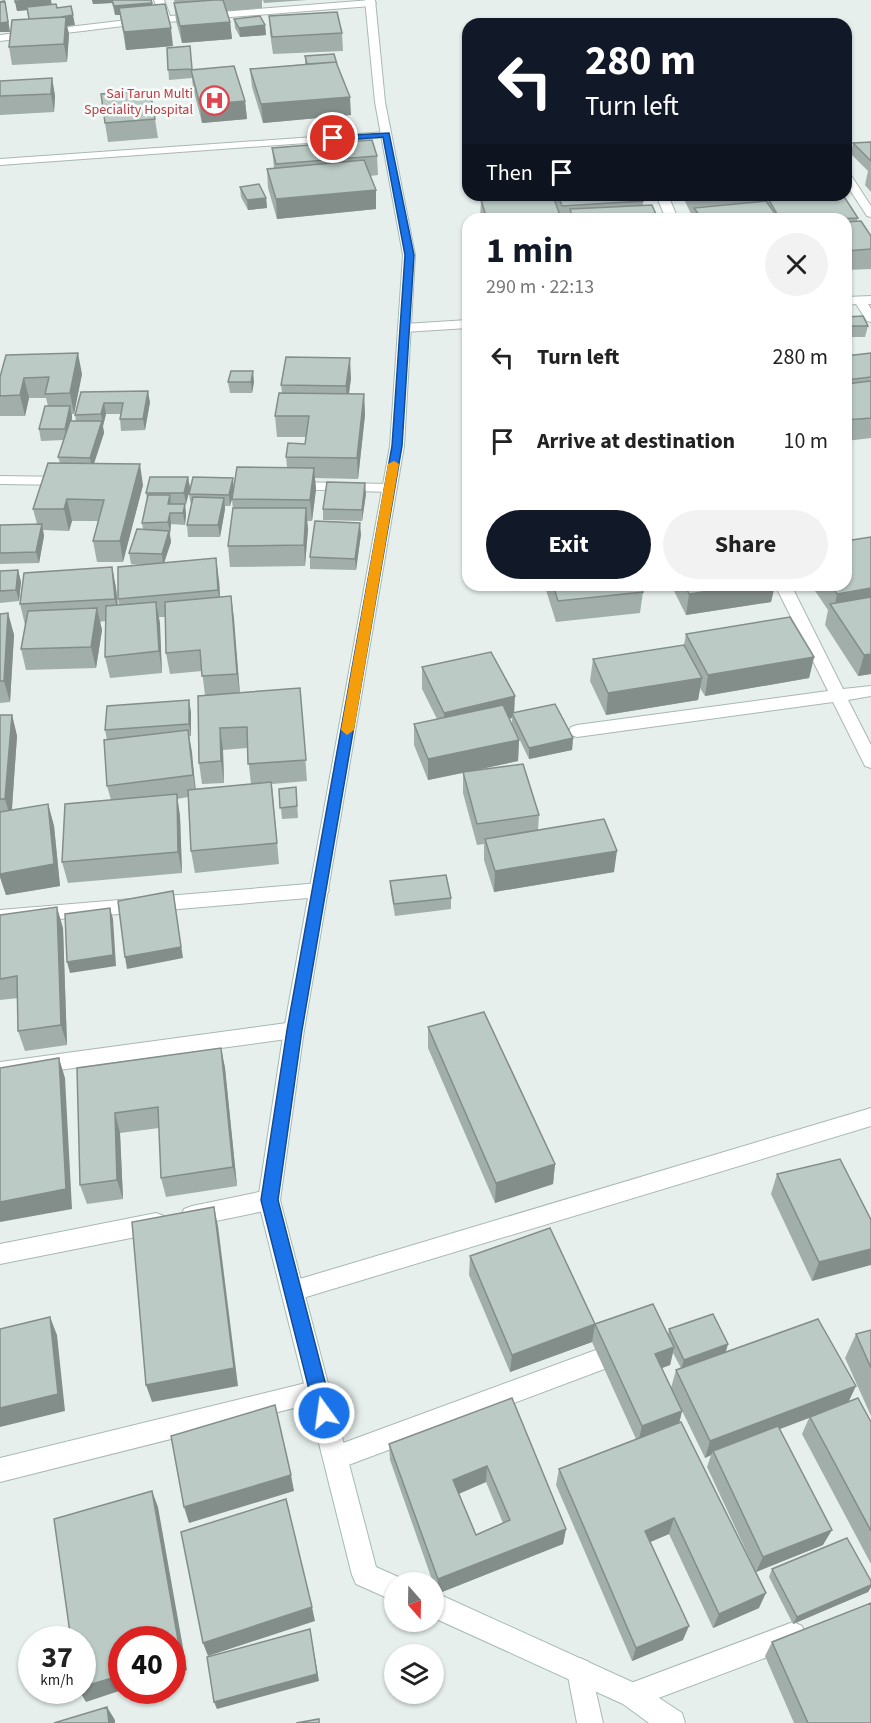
<!DOCTYPE html>
<meta charset="utf-8">
<style>
:root{--surface:#fff;--page:#f2f2f2;--text:#222;--muted:#767676;--accent:#111827}
body{margin:0;font-family:"Source Sans 3",sans-serif;background:var(--page);color:var(--text);height:100vh;display:flex;flex-direction:column;font-size:22px;white-space:nowrap}
*{box-sizing:border-box;margin:0}
p{font-size:20px;color:var(--muted)}
.icon{flex:none;width:33px;height:33px;fill:none;stroke:currentColor;stroke-width:2;stroke-linecap:round;stroke-linejoin:round}
.map{position:relative;flex:1;overflow:hidden}
.drawer{position:absolute;left:462px;top:213px;width:390px;height:378px;display:flex;flex-direction:column;background:var(--surface);border-radius:18px;box-shadow:0 2px 4px #0004}
.drawer>*{flex:none}
.hud{position:absolute;left:462px;top:18px;width:390px;height:183px;border-radius:18px;box-shadow:0 2px 4px #0004;background:#111827;color:#fff;overflow:hidden}
.needle{width:39px;rotate:160deg}
.controls{position:absolute;left:384px;top:1572px;display:grid;gap:12px}
.controls a{display:grid;place-items:center;width:60px;height:60px;border-radius:50%;background:var(--surface);box-shadow:0 2px 4px #0004;font-size:30px}
.speed{position:absolute;left:18px;top:1626px;display:flex;gap:12px;font-size:30px;font-weight:700;text-align:center}
.speed>*{display:grid;place-content:center;width:78px;height:78px;border-radius:50%;background:var(--surface);box-shadow:0 2px 4px #0004;line-height:1}
.speed small{font-size:15px;font-weight:400}
.speed .limit{border:9px solid #d22;background:#fff;color:#111}
.pin{position:absolute;display:grid;place-items:center;width:51px;height:51px;color:#fff;margin:-26px;border:3px solid #fff;border-radius:50%;box-shadow:0 2px 6px #0007}
.me{position:absolute;width:66px;margin:-33px;rotate:346deg;stroke-linejoin:round;filter:drop-shadow(0 0 4px #0008)}
.turn{display:flex;align-items:center;gap:21px;height:126px;padding:0 24px;font-size:27px}
.turn .icon{width:78px;height:78px;stroke-width:2.5}
.turn b{display:block;font-size:42px;line-height:51px}
.then{display:flex;align-items:center;height:57px;padding:0 24px;background:#0003;gap:12px;font-size:22px}
.round{display:grid;place-items:center;flex:none;width:63px;height:63px;border-radius:32px;background:var(--page)}
.head{display:flex;align-items:center;justify-content:space-between;height:102px;padding:0 24px}
h1{font-size:36px;font-weight:700;line-height:45px;color:var(--accent)}
.action{display:flex;gap:12px;margin-top:auto;padding:12px 24px}
.action a{flex:1;height:69px;border-radius:36px;background:var(--accent);color:#fff;font-size:24px;font-weight:700;line-height:69px;text-align:center}
.action a+a{background:var(--page);color:var(--text)}
ul{padding:0;list-style:none}
li{display:flex;align-items:center;gap:18px;height:84px;padding:0 24px}
li div{flex:1}
li b{display:block;font-size:22px}
li em{font-style:normal}
.map>svg:first-child{display:block}
</style>
<div class="map">
<svg width="871" height="1723" viewBox="0 0 871 1723">
<rect width="100%" height="100%" fill="#e6efeb"/>
<g fill="none" stroke-linecap="round" stroke-linejoin="round">
<defs>
<path id="street" d="M154 0H164L170 16 371 0 376 3 371 6 167 22 162 19Z
M145 18 148 19V23L0 41V35Z
M386 132 391 135 390 137 0 165V159Z
M846 173 850 174 871 206V217L867 216 846 184Z
M656 195H668L678 219H666Z
M871 296V304H868L871 309V322L867 321 856 304 846 305V297Z
M468 320V328L404 332 398 328 404 324Z
M0 476 67 477 74 481 67 485 0 484Z
M292 482 390 484 397 488 390 492 287 489 285 486 287 483Z
M775 585H791L843 689 871 686V696L848 700 871 745V768L865 766 833 702 577 737 571 735 569 731 571 727 577 725 828 691Z
M320 883 326 885 329 890 326 895 320 897 0 924V910Z
M294 1022 301 1024 304 1030 301 1036 294 1038 0 1078V1062Z
M871 1108V1126L293 1301 285 1298 282 1291 285 1284 293 1281Z
M269 1190 277 1193 280 1200 277 1207 269 1210 192 1226 184 1223 181 1216 184 1209 192 1206Z
M156 1213 164 1216 167 1223 164 1230 156 1233 0 1264V1244Z
M623 1340 631 1343 635 1351 631 1359 335 1470 326 1467 323 1458 326 1449 335 1446Z
M318 1380 326 1383 330 1391 326 1399 318 1402 0 1482V1458Z
M793 1622 802 1626 806 1635 802 1644 632 1708 623 1704 619 1695 623 1686Z
M580 1658 589 1662 603 1723H577L567 1671 571 1662Z"/>
<path id="secondary" d="M365 0H375L385 102 415 255 404 446 304 1030 280 1200 376 1567 403 1579 405 1582H394V1601L356 1584 352 1575 258 1200 284 1030 390 446 403 255 375 102Z
M434 1592 641 1686 682 1713 685 1723H649L623 1704 434 1618Z"/>
</defs>
<use href="#street" stroke="#a8b8b2" stroke-width="2"/>
<use href="#secondary" stroke="#a4bbb3" stroke-width="2"/>
<use href="#street" fill="#fff" fill-rule="evenodd"/>
<use href="#secondary" fill="#fff" fill-rule="evenodd"/>
</g>
<path fill="#a1aea9" fill-rule="evenodd" d="M15 0H51L52 5 57 8 75 25 67 26 69 34 67 62 12 65 9 47 29 19 27 10 17 11Z
M92 0H151L152 5 173 46 126 50 120 15H115L112 3 93 4Z
M174 0H262V8L227 11 230 22 232 39 182 43 176 21 174 3H175Z
M263 0H307L264 3Z
M269 16 342 33 343 51 273 54 270 33Z
M234 19 265 25 266 35 240 37 235 28Z
M167 48 192 69 245 101 247 119 202 123 193 88 192 78 169 80Z
M305 56 337 64 351 115 263 123 252 87 250 69 305 64Z
M52 78 55 96 54 112 0 115V81Z
M155 119 158 138 108 142 105 123Z
M871 142V192L865 185 868 171 851 154 853 143Z
M272 148 377 156 378 175 370 176 376 209 277 219 268 188 267 169 274 168Z
M240 187 266 198 267 208 248 210 241 197Z
M551 195H641L643 201V205L658 219H480L481 200 551 196Z
M682 195H843L858 218 857 221 871 236V269L846 270V219H693V216H692Z
M846 317 868 326 865 337H846Z
M871 353V438L846 441V356Z
M231 371 254 382 252 393H230L228 382Z
M82 374 74 414H72V421H76L75 415 81 392 150 402 145 430 121 431 120 419 121 414H106L103 426 104 433 94 464 143 485 123 562H97L93 541 98 521H72L69 531 43 530 44 536 39 563 0 564V525L37 524 33 509 60 463 58 457 64 440 41 441 39 429 48 406 46 398H29L25 416H0V377Z
M351 378 349 394H364L365 415 358 479 315 478 316 489 312 521H307L308 529 305 566 230 567 228 546 233 510 232 500 230 506H225V509L220 537H188L187 525 191 505 189 494 234 487 287 467 286 457 305 444 306 437H277L275 416 282 393 281 385Z
M188 477 190 488 186 504H185L186 515 185 525 171 524 170 534 171 542 164 563 219 580 220 597 231 596 240 693 300 688 307 781 272 784 279 864 195 873 191 851 188 797 177 799 180 816 182 873 68 883 62 862 111 800 107 786V740L105 730 191 712V736H189L196 789 251 784 247 748 223 750 224 783 202 784 199 763 205 695 202 671 170 674 166 653V617H159L162 673 110 678 105 657V621L100 622 102 630 96 668 26 670 21 649 25 625 20 604 112 567 116 588 118 605H119L118 599 143 565 131 564 129 553 143 529 142 523 147 499 146 493Z
M366 494 362 521 323 520V509Z
M361 534 356 570 310 569V557Z
M18 570 21 582 19 601 0 603V571Z
M545 585H640L643 592 640 613 556 622 545 587Z
M671 585H775L771 602 686 615Z
M811 585H846L871 674 858 676 825 625 828 610Z
M8 613 14 635 10 702 0 703V614Z
M686 634 814 657 809 678 705 696 700 688 698 700 606 715 590 681 593 659 684 645Z
M422 667 514 712 573 738 572 750 529 759 512 724V718L509 719 519 740 518 761 473 771 539 815 538 830 614 872 494 892 484 860V844L477 845 463 793V773L428 780 414 745V724L437 719 422 689Z
M0 715H12L17 736 12 810 48 804 54 826 60 886 6 895 0 877Z
M296 787 298 818 282 819 279 789Z
M390 881 451 898V909L395 916 391 893Z
M0 915 63 928 67 1045 25 1051 18 1031V998L0 1000Z
M428 1027 555 1164 553 1184 495 1203 428 1048Z
M221 1048 225 1068 237 1186 166 1197 161 1178 159 1128 120 1133 123 1199 87 1204 80 1185 77 1068Z
M777 1174 871 1220 812 1281 771 1194Z
M470 1256 595 1324 592 1342 510 1372 469 1275Z
M595 1324 668 1334 669 1329 728 1344 726 1352 848 1402 871 1422V1564L802 1434 809 1418 780 1429 823 1545 756 1572 707 1467 711 1455 705 1458 671 1388 676 1370 681 1368 673 1353 670 1365 662 1368 682 1411 679 1423 759 1608 713 1628 669 1534 650 1542 683 1640 632 1661 556 1485 559 1469 636 1439 592 1342Z
M871 1330V1416L845 1358 856 1334Z
M512 1398 566 1529 563 1544 437 1594 390 1460 389 1444ZM486 1482 503 1523 476 1535 459 1494Z
M772 1569 871 1581V1587L868 1592 793 1624 769 1577Z
M772 1642 871 1723H794L765 1656Z"/>
<path fill="#838d89" d="M5 0 10 32H0V1Z
M36 0H51L52 8 17 11 15 2Z
M92 0H112V3L93 4Z
M152 3 153 12 119 8 120 15H115L114 6Z
M73 15 75 25 67 26 69 34 67 62 64 44 30 22Z
M230 22 232 39 182 43 180 26Z
M265 25 266 35 240 37 239 28Z
M171 28 173 46 126 50 124 32Z
M52 78 55 96 54 112 51 94Z
M350 97 351 115 263 123 261 104Z
M245 101 247 119 202 123 200 105Z
M376 190V209L277 219 276 199Z
M266 198 267 208 248 210 247 200Z
M78 353 82 374 74 414 70 393Z
M350 358 351 378 347 407 346 386Z
M253 371 254 382 252 393 251 382Z
M24 378 29 398 25 416 20 395Z
M148 391 150 402 145 430 143 419Z
M364 394 365 415 358 479 357 458Z
M104 403 106 414 103 426 101 414Z
M70 406 72 417 67 440 65 429Z
M102 421 104 433 92 469 90 458Z
M140 464 143 485 123 562 120 541Z
M314 468 316 489 312 521 310 500Z
M188 477 190 488 186 504 184 493Z
M233 478 234 490 230 506 229 495Z
M365 483 366 494 362 521V510Z
M170 495 171 507 170 514 171 524 170 534 168 522V504Z
M224 498 225 509 220 537 218 525Z
M67 499 72 521 69 531 64 509Z
M185 504 186 515 185 525 183 513Z
M306 508 308 529 305 566 304 545Z
M360 523 361 534 356 570 355 559Z
M42 524 44 536 39 563 36 552Z
M169 531 171 542 163 566 162 554Z
M216 558 219 580 221 612 218 590Z
M112 567 116 588 119 620 115 599Z
M18 570 21 582 19 601 16 590Z
M747 585H775L771 602 686 615 689 594Z
M871 588V609L834 610 837 594Z
M231 596 234 618 240 695 237 674Z
M156 602 160 623 162 673 159 651Z
M97 608 102 630 96 668 91 647Z
M8 613 14 635 10 702 4 681Z
M871 654V674L858 676 864 655Z
M814 657 809 678 705 696 708 675Z
M702 678 698 700 606 715 608 693Z
M515 696 514 716 512 713V718L444 734V713Z
M189 700 191 712V736L189 724Z
M12 715 17 736 11 820 5 799Z
M220 728 223 750 224 783 221 761Z
M188 730 192 752 196 796 193 775Z
M573 738 572 750 529 759V748Z
M519 740 518 761 428 780V759Z
M177 794 180 816 182 873 178 852Z
M48 804 54 826 60 886 6 895 0 877V874Z
M617 851 614 872 494 892 495 871Z
M173 891 183 958 127 969 125 957Z
M57 907 63 928 67 1045 61 1025Z
M110 908 113 919 116 966 70 973 67 962Z
M221 1048 225 1068 237 1186 233 1167Z
M59 1058 65 1078 72 1209 0 1222V1202Z
M115 1113 120 1133 123 1199 117 1180Z
M555 1164 553 1184 495 1203 496 1183Z
M214 1207 218 1226 238 1386 152 1402 146 1385Z
M871 1249V1265L812 1281 819 1262Z
M50 1317 57 1335 65 1411 0 1427V1408Z
M595 1324 592 1342 510 1372 512 1355Z
M728 1344 725 1353 681 1369 684 1360Z
M674 1347 670 1365 651 1372 655 1354Z
M856 1386 848 1403 714 1454 713 1451 711 1455 705 1458 710 1441Z
M682 1411 678 1428 638 1443 642 1426Z
M487 1466 486 1482 453 1496V1480Z
M291 1475 294 1491 189 1523 184 1507Z
M152 1491 158 1507 187 1670 172 1675V1660Z
M674 1518 669 1534 641 1546 645 1531Z
M566 1529 563 1544 437 1594 438 1579Z
M832 1530 823 1545 756 1572 763 1557Z
M871 1585V1587L868 1592 793 1624 797 1617Z
M766 1593 759 1608 713 1628 719 1614Z
M312 1607 315 1621 208 1656 203 1643Z
M689 1626 683 1640 632 1661 636 1648Z
M310 1629 319 1681 217 1709 214 1702Z
M122 1675V1690L86 1702 79 1690H82V1687Z
M107 1707 115 1720V1723H109Z"/>
<path fill="#bbcac4" stroke="#838d89" stroke-width="1.5" fill-rule="evenodd" d="M15 0H36L15 2Z
M112 0H151L152 3 114 6Z
M214 0H223L230 22 180 26 174 3Z
M0 2H5L8 22 0 23Z
M56 4 57 8 71 6 73 15 61 17 29 19 27 7Z
M165 4 171 28 124 32 119 8Z
M337 12 342 33 272 37 269 16Z
M260 16 265 25 239 28 234 19Z
M66 17 64 44 9 47 12 20Z
M190 46 192 69 168 70 167 48Z
M334 54 337 64 336 62 307 64 305 56Z
M336 62 350 97 261 104 250 69Z
M234 66 245 101 200 105 191 70Z
M52 78 51 94 0 96V81Z
M150 90 155 119 105 123 101 94Z
M372 140 377 156 276 164 272 148Z
M871 142V161L853 143Z
M364 160 376 190 276 199 267 169Z
M259 184 266 198 247 200 240 187Z
M558 195H641L643 201 562 206Z
M693 195H726L694 197Z
M766 195H843L858 218 832 219H780Z
M553 196 561 218 487 219 481 200Z
M766 201 779 219H702L694 208Z
M652 205 658 219H573L570 209Z
M861 221 871 236V249L846 251V222Z
M863 316 868 326H846V317Z
M78 353 70 393 45 394 49 377 24 378 20 395 0 396V377L6 355Z
M871 353V377L846 380V356Z
M286 357 350 358 346 386 281 385Z
M231 371H253L251 382H228Z
M871 381V418L846 420V384Z
M148 391 143 419H120L123 403H104L101 414 75 415 81 392Z
M279 393 364 394 357 458 286 457 288 443 305 444 309 416H275Z
M45 406H70L65 429H39Z
M70 421H102L90 458 58 457Z
M48 463 140 464 120 541H93L104 500 67 499 64 509H33Z
M237 467 314 468 310 500 232 499Z
M150 477H188L184 493H146Z
M193 477 233 478 229 495 189 494Z
M327 482 365 483 362 510 323 509Z
M148 495H170L168 504H185L183 513H170L168 522 142 523Z
M193 497 224 498 218 525H187Z
M233 508H306L304 545 228 546Z
M315 521 360 523 355 559 310 557Z
M42 524 36 552 0 553V525Z
M137 529 169 531 162 554 129 553Z
M871 537V588L837 594 831 585H846V541Z
M216 558 218 590 118 599V567Z
M112 567 115 599 20 604 24 573Z
M18 570 16 590 0 591V571Z
M553 585H640L643 592 558 601Z
M685 585H747L689 594Z
M231 596 237 674 202 676 200 650 166 653 165 602Z
M871 597V654L864 655 830 604Z
M156 602 159 651 105 657 106 606Z
M97 608 91 647 21 649 28 611Z
M8 613 4 681H0V614Z
M790 617 814 657 708 675 686 634Z
M684 645 702 678 608 693 593 659Z
M491 652 515 696 444 713 422 667Z
M300 688 306 760 248 764 247 727 220 728 221 761 199 763 198 696Z
M189 700V724L105 730 107 706Z
M555 704 573 738 529 748 512 713Z
M503 705 519 740 428 759 414 724Z
M0 715H12L5 799H0Z
M188 730 193 775 107 786 104 740Z
M523 764 539 815 477 824 463 772Z
M271 782 277 843 191 851 188 790Z
M296 787 297 806 280 808 279 789Z
M177 794 178 852 62 862 65 804Z
M48 804 54 864 0 874V812Z
M604 819 617 851 495 871 485 839Z
M446 875 451 898 394 904 390 881Z
M173 891 181 947 125 957 118 901Z
M57 907 61 1025 18 1031 17 976 0 979V915Z
M110 908 113 955 67 962 65 914Z
M484 1012 555 1164 496 1183 428 1027Z
M221 1048 233 1167 161 1178 158 1107 115 1113 117 1180 80 1185 77 1068Z
M59 1058 66 1189 0 1202V1068Z
M840 1159 871 1220V1249L819 1262 777 1174Z
M214 1207 234 1368 146 1385 132 1222Z
M550 1228 595 1324 512 1355 470 1256Z
M653 1304 674 1347 655 1354 682 1411 642 1426 595 1324Z
M713 1314 728 1344 684 1360 669 1329Z
M50 1317 58 1394 0 1408V1329Z
M818 1319 856 1386 710 1441 676 1370Z
M871 1330V1368L856 1334Z
M512 1398 566 1529 438 1579 389 1444ZM487 1466 510 1520 476 1535 453 1480Z
M858 1398 871 1422V1531L810 1417Z
M275 1405 291 1475 184 1507 171 1436Z
M681 1422 766 1593 719 1614 674 1518 645 1531 689 1626 636 1648 559 1469Z
M778 1426 832 1530 763 1557 713 1451Z
M152 1491 181 1657 172 1660V1640H122V1675L82 1687V1640H71L54 1519Z
M286 1499 312 1607 203 1643 181 1532Z
M847 1538 871 1581V1585L797 1617 772 1569Z
M871 1603V1723H808L772 1642Z
M310 1629 317 1674 214 1702 207 1657Z
M107 1707 109 1723H54Z
M319 1719V1723H296Z"/>
<path fill="#1a73e8" stroke="#114b97" stroke-width="1.5" d="M389 133 414 255 402 446 302 1030 278 1200 333 1413 330 1420 324 1422 317 1420 315 1413 261 1200 287 1030 392 446 405 255 383 137 333 141 329 138 333 136Z"/>
<path fill="#f59e0b" d="M394 461 399 464 354 730 347 735 341 730 388 464Z"/>
<defs>
<symbol id="hospital-ring" viewBox="-11 -11 22 22"><circle r="9.5" fill="#f7fbf9" stroke="#e0444e" stroke-width="1.5"/><path d="M-5-5h3v3.5h4V-5h3V5h-3V1.5h-4V5h-3Z" fill="#e0444e"/></symbol>
</defs>
<g fill-rule="evenodd">
<use href="#hospital-ring" x="198" y="84" width="33" height="33"/>
</g>
<g text-anchor="middle" stroke-width="5" stroke-linejoin="round" paint-order="stroke">
<g font-size="14" fill="#be3a42" stroke="#f7fbf9" text-anchor="end">
<text x="193" y="98">Sai Tarun Multi<tspan x="193" dy="16">Speciality Hospital</tspan></text>
</g>
</g>
</svg>
<div class="controls">
<a><svg class="needle" viewBox="-14 -14 28 28"><path d="M0-13l5 13h-10z" fill="#e53935"/><path d="M0 13l5-13h-10z" fill="#767676"/></svg></a>
<a><svg class="icon" aria-label="layers" viewBox="0 0 24 24"><path d="M12 4l9 5-9 5-9-5zM3 14l9 5 9-5"/></svg></a>
</div>
<div class="speed"><div>37<small>km/h</small></div><div class="limit">40</div></div>
<div class="pin" style="left:333px;top:138px;background:#d93025"><svg class="icon" aria-label="arrive" viewBox="0 0 24 24"><path d="M6 21V4h12l-3 4 3 4H6"/></svg></div>
<svg class="me" style="left:324px;top:1413px" viewBox="-20 -20 40 40"><circle r="17" fill="#1a73e8" stroke="#fff" stroke-width="3"/><path d="M0-11L8 9 0 5-8 9z" fill="#fff"/></svg>
<div class="hud">
<div class="turn"><svg class="icon" aria-label="left" viewBox="0 0 24 24"><path d="M17 20v-9H6M10 6l-5 5 5 5"/></svg><div><b>280 m</b>Turn left</div></div>
<div class="then">Then<svg class="icon" aria-label="arrive" viewBox="0 0 24 24"><path d="M6 21V4h12l-3 4 3 4H6"/></svg></div>
</div>
<section class="drawer">
<div class="head"><div><h1>1 min</h1><p>290 m · 22:13</p></div><a class="round"><svg class="icon" aria-label="close" viewBox="0 0 24 24"><path d="M6 6l12 12M18 6L6 18"/></svg></a></div>
<ul>
<li><svg class="icon" aria-label="left" viewBox="0 0 24 24"><path d="M17 20v-9H6M10 6l-5 5 5 5"/></svg><div><b>Turn left</b></div><em>280 m</em></li>
<li><svg class="icon" aria-label="arrive" viewBox="0 0 24 24"><path d="M6 21V4h12l-3 4 3 4H6"/></svg><div><b>Arrive at destination</b></div><em>10 m</em></li>
</ul>
<div class="action"><a>Exit</a><a>Share</a></div>
</section>
</div>
